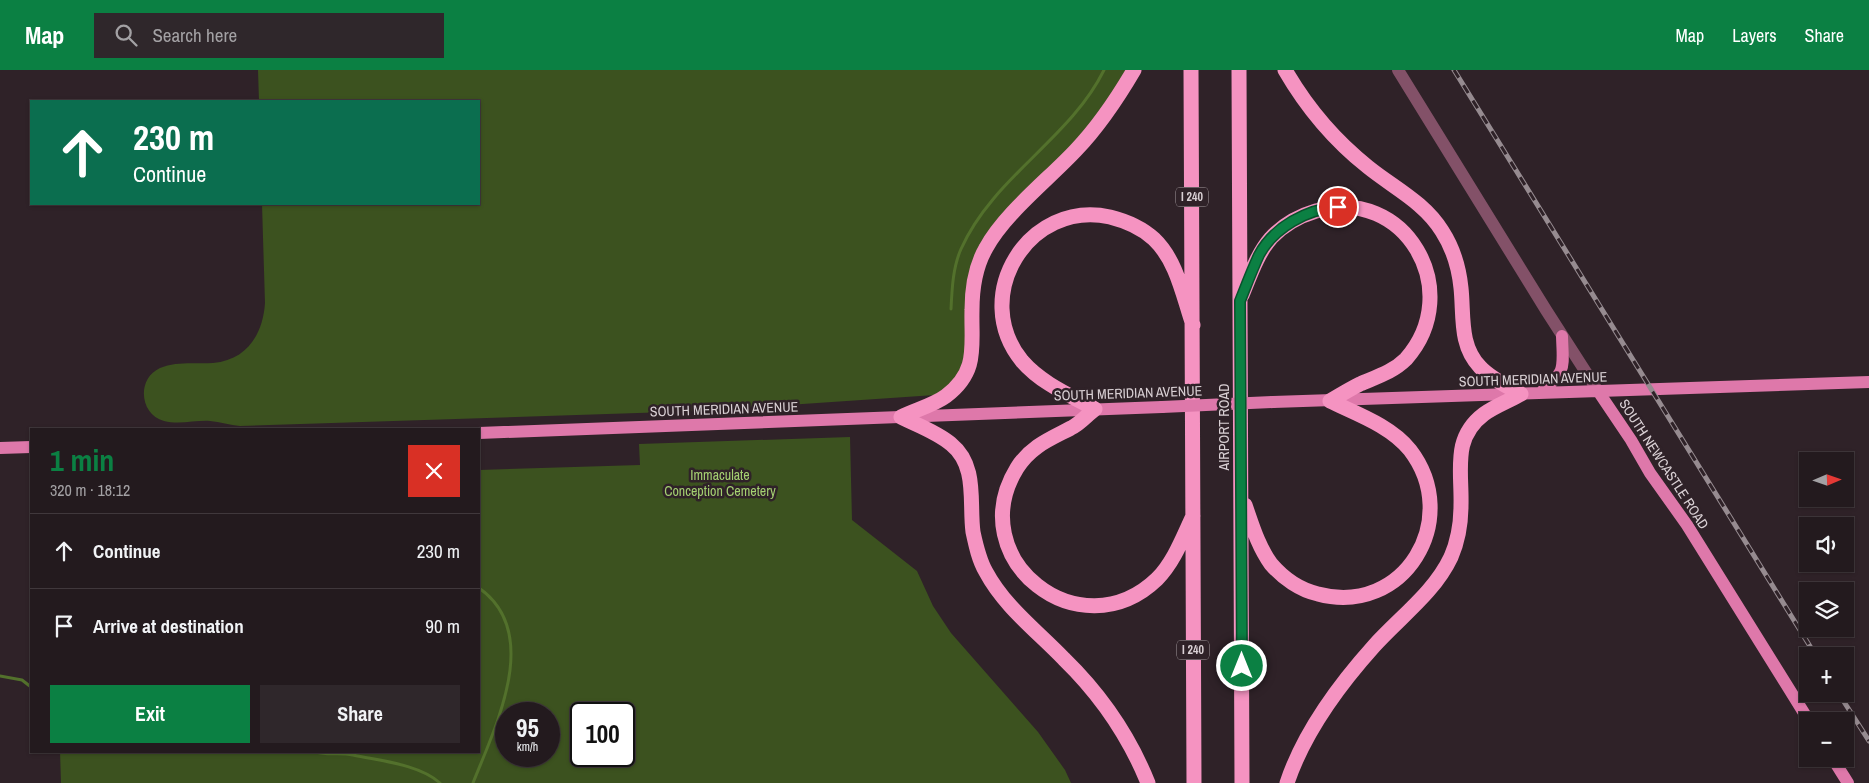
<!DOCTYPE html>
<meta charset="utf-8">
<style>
:root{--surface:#231a1e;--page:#2f272b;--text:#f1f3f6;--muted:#a3a1a4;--line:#40383c;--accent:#0b8043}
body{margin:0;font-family:"Archivo Narrow",sans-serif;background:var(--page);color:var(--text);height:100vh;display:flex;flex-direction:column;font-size:19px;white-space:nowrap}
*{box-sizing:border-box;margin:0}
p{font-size:16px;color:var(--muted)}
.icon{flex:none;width:28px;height:28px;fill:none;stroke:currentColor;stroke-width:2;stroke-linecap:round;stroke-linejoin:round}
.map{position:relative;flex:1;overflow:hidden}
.side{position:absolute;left:30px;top:358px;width:450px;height:325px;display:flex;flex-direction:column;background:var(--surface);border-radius:0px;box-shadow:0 1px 4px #0004,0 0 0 1px var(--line)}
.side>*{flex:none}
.banner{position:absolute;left:30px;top:30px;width:450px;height:105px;border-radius:0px;box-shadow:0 1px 4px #0004,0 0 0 1px var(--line);background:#0b6e4f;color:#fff;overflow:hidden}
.needle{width:32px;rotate:88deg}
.fabs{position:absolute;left:1799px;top:382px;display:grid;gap:10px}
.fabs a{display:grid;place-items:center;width:55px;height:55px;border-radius:0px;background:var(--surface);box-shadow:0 1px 4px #0004,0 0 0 1px var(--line);font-size:25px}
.speed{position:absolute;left:495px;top:632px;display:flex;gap:10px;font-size:25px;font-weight:700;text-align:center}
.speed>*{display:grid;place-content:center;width:65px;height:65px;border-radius:50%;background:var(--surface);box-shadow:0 1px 4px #0004,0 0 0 1px var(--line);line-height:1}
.speed small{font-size:12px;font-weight:400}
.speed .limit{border:2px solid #111;border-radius:8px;background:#fff;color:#111}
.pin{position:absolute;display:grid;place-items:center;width:42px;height:42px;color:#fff;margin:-21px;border:2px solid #fff;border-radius:50%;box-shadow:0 1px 5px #0007}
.me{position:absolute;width:55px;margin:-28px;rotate:0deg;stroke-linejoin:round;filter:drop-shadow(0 0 4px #0008)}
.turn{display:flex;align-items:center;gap:18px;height:105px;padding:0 20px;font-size:22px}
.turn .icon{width:65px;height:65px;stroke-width:2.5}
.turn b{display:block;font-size:35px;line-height:42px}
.round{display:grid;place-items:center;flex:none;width:52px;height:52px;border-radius:0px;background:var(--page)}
.summary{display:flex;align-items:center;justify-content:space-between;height:85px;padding:0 20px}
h1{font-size:30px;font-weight:700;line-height:38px;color:var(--accent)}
.button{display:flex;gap:10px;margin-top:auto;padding:10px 20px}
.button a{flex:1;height:58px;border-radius:0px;background:var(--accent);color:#fff;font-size:20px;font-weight:700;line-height:58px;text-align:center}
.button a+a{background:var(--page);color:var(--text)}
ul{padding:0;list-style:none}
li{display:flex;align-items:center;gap:15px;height:75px;padding:0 20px;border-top:1px solid var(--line)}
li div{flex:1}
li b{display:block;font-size:19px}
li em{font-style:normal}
header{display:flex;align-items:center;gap:30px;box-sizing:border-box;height:70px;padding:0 25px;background:var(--accent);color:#fff}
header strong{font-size:24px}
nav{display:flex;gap:28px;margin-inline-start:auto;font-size:18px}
.search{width:350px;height:45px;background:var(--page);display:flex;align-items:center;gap:12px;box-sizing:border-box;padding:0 18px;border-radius:0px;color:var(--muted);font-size:19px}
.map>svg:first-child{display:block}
</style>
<header>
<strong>Map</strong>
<div class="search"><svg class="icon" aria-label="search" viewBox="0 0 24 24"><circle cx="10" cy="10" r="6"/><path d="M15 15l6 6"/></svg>Search here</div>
<nav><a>Map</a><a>Layers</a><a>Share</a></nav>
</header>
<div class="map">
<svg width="1869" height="713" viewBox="0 0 1869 713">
<rect width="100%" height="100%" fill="#2f2228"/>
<path fill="#3c521f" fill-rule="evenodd" d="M258 0H1128L1090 56 990 160 967 288 952 314 935 325 699 341 240 356C230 355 220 352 210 351 196 350 179 355 164 351 140 345 136 309 160 298 176 291 195 294 213 293 247 290 263 264 265 233L262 134H479V31H259Z
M850 367 852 450 917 501 933 536 951 563 1038 662 1065 700 1071 713H61L60 681H479V400L640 395 639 374ZM506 644H549V686H506ZM581 644H624V686H581Z"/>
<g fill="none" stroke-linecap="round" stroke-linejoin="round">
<path stroke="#53712c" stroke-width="3" d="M951 239C952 218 953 197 961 179 993 107 1070 69 1104 0
M0 606 22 610 31 617
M311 681C327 686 339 682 353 685 380 691 419 694 440 713
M473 713C495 657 543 563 479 518"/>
<path stroke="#835168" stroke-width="12" d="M1398 0 1546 240 1598 321"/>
<path stroke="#de78aa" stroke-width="12" d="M1598 321 1631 370 1650 403 1687 455 1809 651
M1540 323C1567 300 1563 300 1562 266
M1273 332 1869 312
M479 363 1162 337
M0 378 31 377
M1833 689 1848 713"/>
<path stroke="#f593c1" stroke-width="15" d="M1191 0 1194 713
M1239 0 1242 713
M1285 0C1307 38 1334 70 1368 97 1394 118 1424 132 1442 161 1453 178 1459 198 1461 218 1464 246 1459 275 1480 297 1491 309 1507 316 1521 324
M1242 225C1250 206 1257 184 1271 168 1283 155 1299 146 1316 141 1405 115 1466 221 1406 289 1393 302 1376 307 1360 314 1350 319 1340 325 1330 331
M1193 255C1183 226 1177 191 1154 169 1142 158 1126 151 1110 147 1029 129 969 226 1022 291 1041 313 1069 325 1095 339 1087 345 1080 354 1071 358 1050 369 1031 376 1017 398 961 489 1080 583 1157 509 1174 492 1183 467 1193 446
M901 347C917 355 937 362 951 374 978 396 969 432 973 462 976 476 979 490 986 502 1004 536 1037 561 1064 589 1100 624 1129 666 1148 713
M901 347C915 340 934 335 946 326 979 301 971 276 972 240 972 219 975 197 986 178 1005 143 1049 109 1076 80 1099 56 1117 29 1134 0
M1245 435C1252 455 1258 476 1271 494 1283 508 1300 520 1318 524 1404 547 1463 449 1410 380 1391 356 1357 344 1330 331
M1287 713C1304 662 1339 615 1374 576 1400 547 1434 523 1451 487 1458 471 1461 453 1461 435 1462 400 1452 368 1484 344 1495 336 1509 331 1521 324"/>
<defs>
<path id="rail" d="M1454 0 1816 586
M1839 624 1869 671"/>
</defs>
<use href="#rail" stroke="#968b90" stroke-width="5"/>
<use href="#rail" stroke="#2f2228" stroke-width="3" stroke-dasharray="9" stroke-linecap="butt"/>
<path stroke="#de78aa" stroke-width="12" d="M1162 337 1273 332"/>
</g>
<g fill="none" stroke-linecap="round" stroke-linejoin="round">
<defs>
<path id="route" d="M1242 596 1240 231C1246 216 1252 200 1259 185 1274 157 1307 139 1338 137"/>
</defs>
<use href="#route" stroke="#07532c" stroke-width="12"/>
<use href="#route" stroke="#0b8043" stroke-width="9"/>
</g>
<g text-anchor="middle" stroke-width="5" stroke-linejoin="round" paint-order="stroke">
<g fill="#2f2228" stroke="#a69ca0" stroke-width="1">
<rect x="1176" y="117.5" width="32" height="19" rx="4"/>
<rect x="1177" y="570.5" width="32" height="19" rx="4"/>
</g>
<g font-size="12" font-weight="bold" fill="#d9d0d4">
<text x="1192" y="131">I 240</text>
<text x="1193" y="584">I 240</text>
</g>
<g font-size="14" fill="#d9d0d4" stroke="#2f2228">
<text transform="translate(1533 309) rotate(-2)" y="5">SOUTH MERIDIAN AVENUE</text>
<text transform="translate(1128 323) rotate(-2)" y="5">SOUTH MERIDIAN AVENUE</text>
<text transform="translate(724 339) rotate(-2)" y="5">SOUTH MERIDIAN AVENUE</text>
<text transform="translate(1224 357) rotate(-90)" y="5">AIRPORT ROAD</text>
<text transform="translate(1664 394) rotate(57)" y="5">SOUTH NEWCASTLE ROAD</text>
</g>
<g font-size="14" fill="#a4d071" stroke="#2f2228">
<text x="720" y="410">Immaculate<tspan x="720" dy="16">Conception Cemetery</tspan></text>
</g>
</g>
</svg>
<div class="fabs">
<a><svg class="needle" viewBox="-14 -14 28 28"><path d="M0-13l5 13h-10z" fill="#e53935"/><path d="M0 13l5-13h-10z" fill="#a3a1a4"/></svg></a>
<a><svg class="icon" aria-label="sound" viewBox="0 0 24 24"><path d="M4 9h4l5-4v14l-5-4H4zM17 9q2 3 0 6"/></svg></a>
<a><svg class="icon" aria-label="layers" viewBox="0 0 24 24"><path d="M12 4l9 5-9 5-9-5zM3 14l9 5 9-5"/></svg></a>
<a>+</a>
<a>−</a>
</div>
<div class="speed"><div>95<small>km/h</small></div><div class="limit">100</div></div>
<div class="pin" style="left:1338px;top:137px;background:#d93025"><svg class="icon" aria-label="arrive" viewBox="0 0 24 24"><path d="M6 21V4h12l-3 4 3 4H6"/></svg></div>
<svg class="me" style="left:1242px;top:596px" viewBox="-20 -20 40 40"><circle r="17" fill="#0b8043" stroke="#fff" stroke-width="3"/><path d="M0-11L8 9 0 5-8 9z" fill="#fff"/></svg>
<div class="banner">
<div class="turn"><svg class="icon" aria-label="ahead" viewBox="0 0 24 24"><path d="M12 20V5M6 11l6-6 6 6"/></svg><div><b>230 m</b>Continue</div></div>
</div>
<section class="side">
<div class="summary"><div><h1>1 min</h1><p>320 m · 18:12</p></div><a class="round" style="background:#d93025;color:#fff"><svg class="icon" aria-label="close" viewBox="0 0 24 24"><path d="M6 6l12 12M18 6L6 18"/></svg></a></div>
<ul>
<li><svg class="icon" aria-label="ahead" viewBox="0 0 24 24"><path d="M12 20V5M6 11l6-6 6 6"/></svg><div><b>Continue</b></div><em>230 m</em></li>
<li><svg class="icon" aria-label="arrive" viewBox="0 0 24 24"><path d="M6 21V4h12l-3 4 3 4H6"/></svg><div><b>Arrive at destination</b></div><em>90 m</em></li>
</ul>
<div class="button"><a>Exit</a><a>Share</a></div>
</section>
</div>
